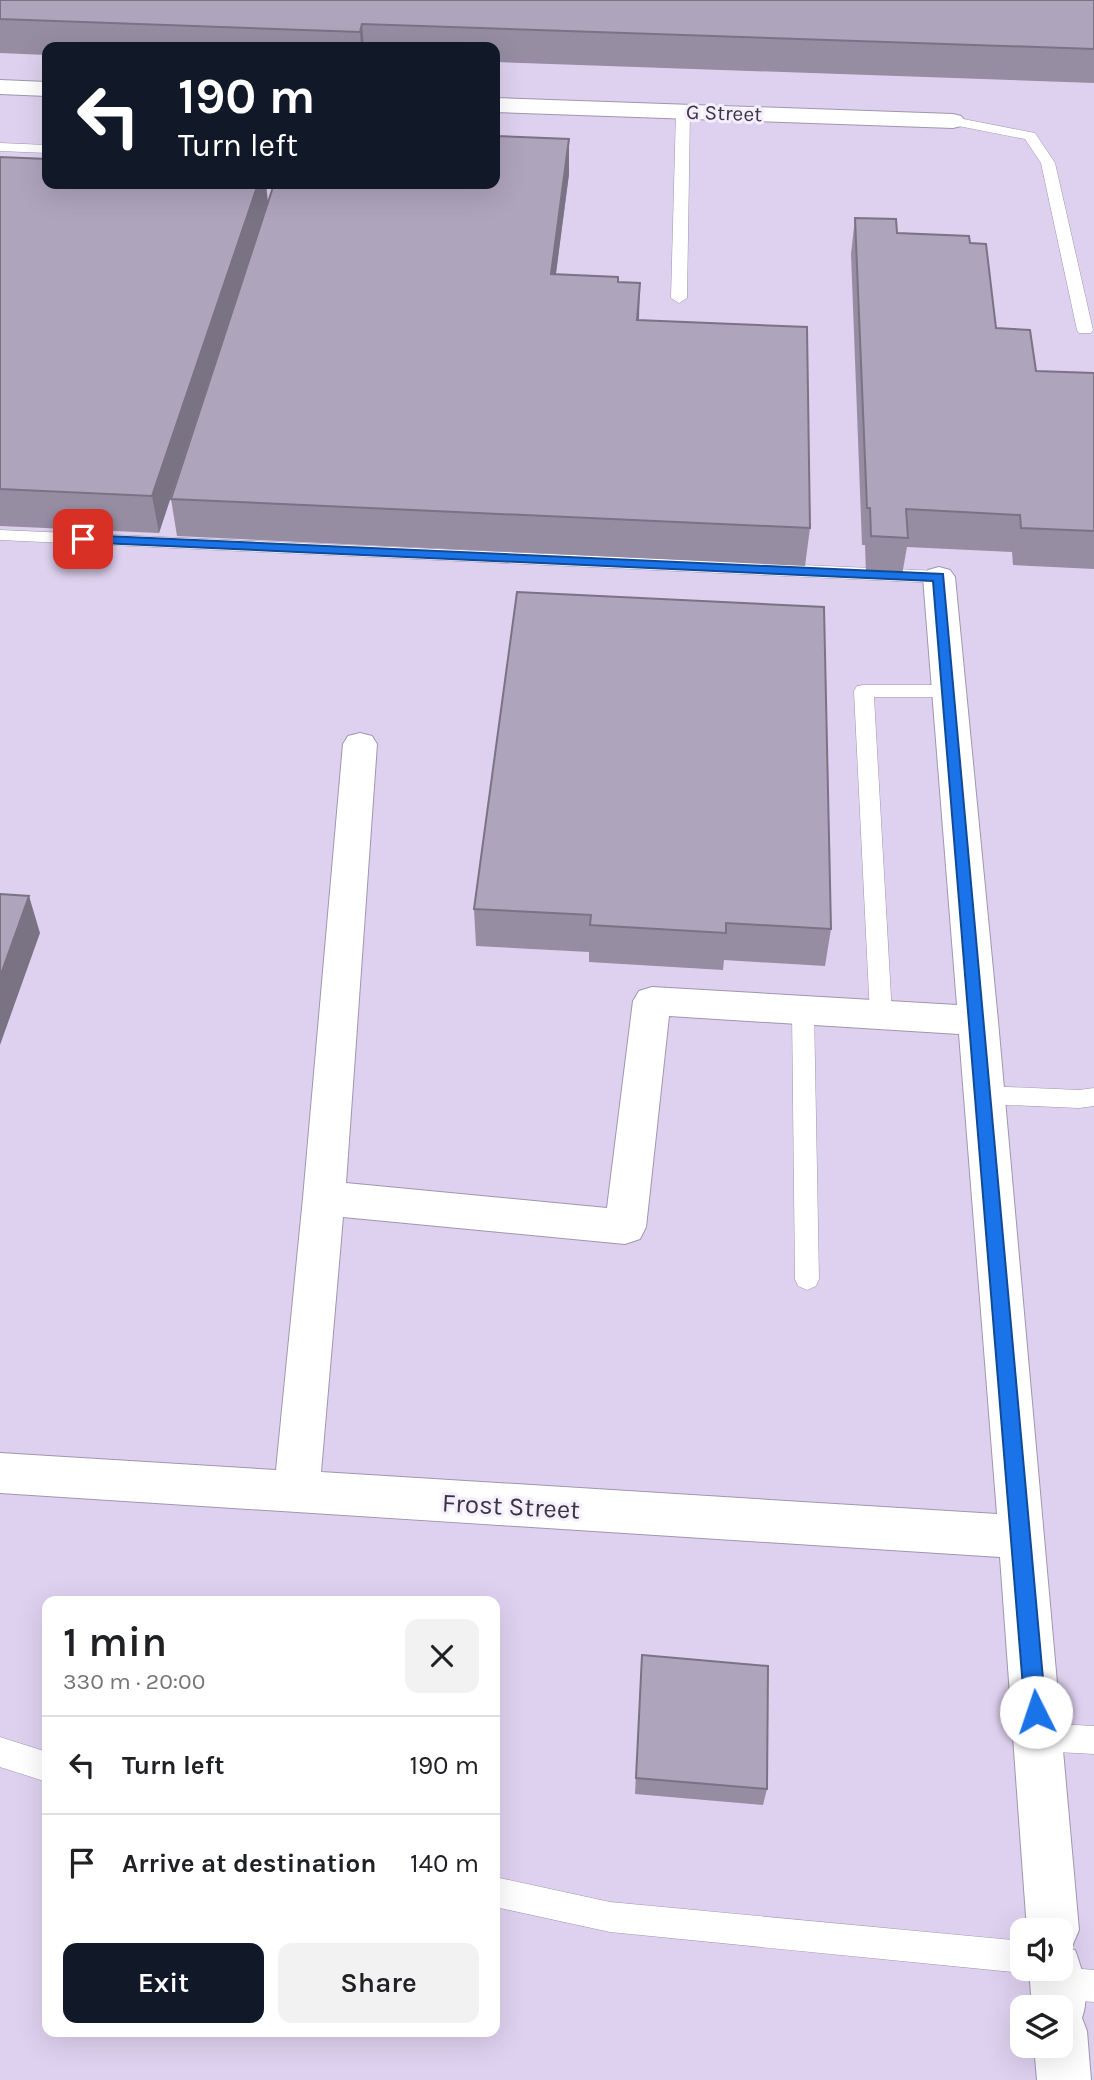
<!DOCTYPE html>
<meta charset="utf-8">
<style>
:root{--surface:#fff;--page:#f2f2f2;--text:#202124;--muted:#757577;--line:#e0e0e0;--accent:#111827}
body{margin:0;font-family:Karla,sans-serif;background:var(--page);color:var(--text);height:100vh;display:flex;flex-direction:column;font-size:26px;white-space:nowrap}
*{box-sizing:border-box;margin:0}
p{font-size:23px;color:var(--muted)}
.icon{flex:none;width:38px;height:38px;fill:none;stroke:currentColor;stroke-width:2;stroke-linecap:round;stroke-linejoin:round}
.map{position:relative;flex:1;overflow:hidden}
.sheet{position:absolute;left:42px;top:1596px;width:458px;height:441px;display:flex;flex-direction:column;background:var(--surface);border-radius:14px;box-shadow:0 7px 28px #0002}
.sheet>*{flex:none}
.banner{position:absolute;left:42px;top:42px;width:458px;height:147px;border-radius:14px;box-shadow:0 7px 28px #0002;background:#111827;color:#fff;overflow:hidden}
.fabs{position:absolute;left:1010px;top:1918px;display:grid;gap:14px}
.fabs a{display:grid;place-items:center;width:63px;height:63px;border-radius:14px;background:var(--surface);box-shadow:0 7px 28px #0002;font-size:35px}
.pin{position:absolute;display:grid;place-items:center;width:60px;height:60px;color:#fff;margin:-30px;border-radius:14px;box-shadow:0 4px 10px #0006}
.me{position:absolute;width:77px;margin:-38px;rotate:356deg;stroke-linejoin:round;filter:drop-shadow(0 0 5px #0008)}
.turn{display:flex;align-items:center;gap:24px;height:147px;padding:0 21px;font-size:32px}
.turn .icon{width:91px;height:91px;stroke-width:2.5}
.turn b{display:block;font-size:49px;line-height:60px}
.round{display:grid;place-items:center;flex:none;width:74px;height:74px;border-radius:14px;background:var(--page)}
.summary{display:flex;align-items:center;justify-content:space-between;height:119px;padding:0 21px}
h1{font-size:42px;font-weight:600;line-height:52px}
.primary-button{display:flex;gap:14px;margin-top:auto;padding:14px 21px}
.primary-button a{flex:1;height:80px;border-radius:14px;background:var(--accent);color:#fff;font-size:28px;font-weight:600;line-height:80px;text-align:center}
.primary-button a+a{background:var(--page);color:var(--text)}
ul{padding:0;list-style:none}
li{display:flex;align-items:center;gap:21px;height:98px;padding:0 21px;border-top:2px solid var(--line)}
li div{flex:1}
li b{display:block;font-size:26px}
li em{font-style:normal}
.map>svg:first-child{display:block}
</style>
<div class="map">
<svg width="1094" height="2080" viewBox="0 0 1094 2080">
<rect width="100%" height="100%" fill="#e9dff9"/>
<path fill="#ded1f0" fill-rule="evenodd" d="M0 0H1094V2080H0ZM47 47H495V184H47ZM47 1601H495V2032H47ZM1022 1930H1060V1969H1022ZM1022 2007H1060V2046H1022Z"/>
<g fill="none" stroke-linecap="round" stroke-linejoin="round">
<defs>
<path id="lane" d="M683 108 690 112 687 298 679 303 671 298 676 112Z
M953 117 1035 133 1055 163 1093 330 1091 333H1079L1077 330 1041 163 1025 139 948 124 946 121Z
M0 143 47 145V153L0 151Z
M0 530 939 571 948 577 939 583 0 540Z
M864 685H949L956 686 959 691 956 696 949 697H874L892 1015 889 1021 881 1024 873 1021 870 1015 854 691 857 686Z
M803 1002 811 1004 814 1010 819 1279 816 1286 807 1290 798 1286 795 1279 792 1010 795 1004Z
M985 1086 1079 1090 1094 1088V1106L1079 1108 985 1104 977 1101 973 1095 977 1089Z
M1038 1723 1094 1726V1754L1038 1751 1028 1747 1023 1737 1028 1727Z
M0 1737 47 1752V1782L0 1767Z
M495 1877 610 1902 1022 1941V1969H1031L1022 1973 610 1932 495 1907Z
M1060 1967 1094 1970V2002L1057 1999 1046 1994 1041 1983 1046 1972Z"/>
<path id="street" d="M0 80 47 82V96L0 94Z
M495 98 953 114 961 116 965 121 961 126 953 128 495 112Z
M939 567 950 570 955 577 998 1021 1079 1930 1071 1949 1075 1950C1083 1971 1090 1996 1082 2018L1087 2031 1091 2080H1037L1034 2046H1060V2007H1032L1029 1969H1060V1930H1027L1000 1557 0 1493V1453L276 1470 303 1198 343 744 348 736 360 733 372 736 377 744 346 1183 607 1208 633 1001 639 991 652 987 957 1005 923 577 928 570ZM669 1016 959 1034 997 1514 321 1472 343 1217 625 1244 640 1239 646 1227Z"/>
</defs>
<use href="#lane" stroke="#9f96ad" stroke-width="1"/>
<use href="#street" stroke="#9f96ad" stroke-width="2"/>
<use href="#lane" fill="#fff" fill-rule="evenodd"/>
<use href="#street" fill="#fff" fill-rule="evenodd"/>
</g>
<path fill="#968da2" d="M0 0H1094V83L495 62V47H47V55L0 53Z
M0 157 268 202 159 533 0 526Z
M569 174 556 274 618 282 639 320 810 528 805 566 177 536 171 499Z
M855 218 897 233 970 243 996 328 1036 371 1094 373V569L1013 565 1012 552 907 547 902 575 866 574 865 545H862L851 254Z
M474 909 831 929 825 966 724 960 723 970 589 962V952L476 946Z
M642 1655 767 1789 763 1805 635 1794Z"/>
<path fill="#7a7384" d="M362 24 364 47H361L360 32Z
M569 139V174L551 310V274Z
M258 184H266L268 202 159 533 152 496Z
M640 283 639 319 636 357 637 320Z
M29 896 40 933 0 1045V977Z"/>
<path fill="#aea4bc" stroke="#7a7384" stroke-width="2" d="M0 0H1094V49L362 24 360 32 0 19Z
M495 136 569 139 551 274 618 277V282L640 283 637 320 807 327 810 528 171 499 274 184H495Z
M0 157 47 159V184H258L152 496 0 489Z
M855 218 896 219 897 233 969 236 970 243 986 244 996 328 1030 330 1036 371 1094 373V531L1021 528 1020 515 906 509 908 538 871 536 870 508H867Z
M517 592 824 607 831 929 726 923V933L590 925 591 915 474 909Z
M0 894 29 896 0 977Z
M642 1655 768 1666 767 1789 636 1778Z"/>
<path fill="#1a73e8" stroke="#114b97" stroke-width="2" d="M83 535 943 574 1046 1712 1043 1719 1036 1722 1028 1719 1025 1712 933 581 78 542 76 539Z"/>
<g text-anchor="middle" stroke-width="6" stroke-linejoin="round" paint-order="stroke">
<g font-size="21" fill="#3a3640" stroke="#f4eefe">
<text transform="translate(724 113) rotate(2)" y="7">G Street</text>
</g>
<g font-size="26" fill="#3a3640" stroke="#f4eefe">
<text transform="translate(511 1506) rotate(3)" y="9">Frost Street</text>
</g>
</g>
</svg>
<div class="fabs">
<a><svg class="icon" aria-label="sound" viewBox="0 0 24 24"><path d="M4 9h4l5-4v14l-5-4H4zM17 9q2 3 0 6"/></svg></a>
<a><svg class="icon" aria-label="layers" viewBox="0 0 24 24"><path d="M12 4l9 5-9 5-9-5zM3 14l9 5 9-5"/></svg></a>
</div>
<div class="pin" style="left:83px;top:539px;background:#d93025"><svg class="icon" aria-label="arrive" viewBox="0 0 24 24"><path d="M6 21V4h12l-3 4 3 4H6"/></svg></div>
<svg class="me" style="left:1036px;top:1712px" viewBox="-20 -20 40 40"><circle r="19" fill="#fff"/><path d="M0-13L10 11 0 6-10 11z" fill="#1a73e8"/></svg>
<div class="banner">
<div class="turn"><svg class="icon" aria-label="left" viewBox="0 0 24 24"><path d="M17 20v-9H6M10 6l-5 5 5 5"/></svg><div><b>190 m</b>Turn left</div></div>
</div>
<section class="sheet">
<div class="summary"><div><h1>1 min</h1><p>330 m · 20:00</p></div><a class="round"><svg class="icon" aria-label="close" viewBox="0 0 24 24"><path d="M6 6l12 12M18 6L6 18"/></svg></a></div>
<ul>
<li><svg class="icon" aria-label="left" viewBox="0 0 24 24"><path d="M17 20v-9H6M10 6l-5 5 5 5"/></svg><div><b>Turn left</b></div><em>190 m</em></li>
<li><svg class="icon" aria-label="arrive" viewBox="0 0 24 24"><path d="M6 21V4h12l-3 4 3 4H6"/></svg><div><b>Arrive at destination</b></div><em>140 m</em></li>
</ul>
<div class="primary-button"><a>Exit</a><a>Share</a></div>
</section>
</div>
